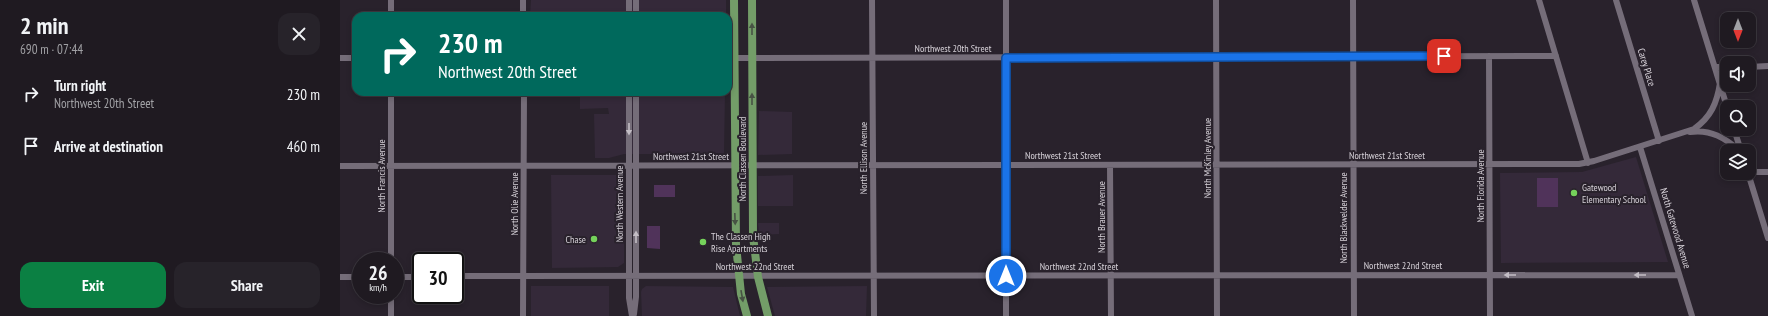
<!DOCTYPE html>
<meta charset="utf-8">
<style>
:root{--surface:#1f1a21;--page:#27232a;--text:#f1f3f6;--muted:#a1a1a5;--line:#3c383f;--accent:#0b8043}
body{margin:0;font-family:"PT Sans Narrow",sans-serif;background:var(--page);color:var(--text);height:100vh;display:flex;flex-direction:column;font-size:15px;white-space:nowrap}
*{box-sizing:border-box;margin:0}
p{font-size:13px;color:var(--muted)}
.icon{flex:none;width:22px;height:22px;fill:none;stroke:currentColor;stroke-width:2;stroke-linecap:round;stroke-linejoin:round}
.map{position:relative;flex:1;overflow:hidden}
.panel{display:flex;flex-direction:column;background:var(--surface);width:340px}
.panel>*{flex:none}
.top-card{position:absolute;left:12px;top:12px;width:380px;height:84px;border-radius:12px;box-shadow:0 2px 6px #0003,0 0 0 1px var(--line);background:#00695c;color:#fff;overflow:hidden}
.needle{width:26px;rotate:180deg}
.fabs{position:absolute;left:1380px;top:12px;display:grid;gap:8px}
.fabs a{display:grid;place-items:center;width:36px;height:36px;border-radius:8px;background:var(--surface);box-shadow:0 2px 6px #0003,0 0 0 1px var(--line);font-size:20px}
.speed{position:absolute;left:12px;top:252px;display:flex;gap:8px;font-size:20px;font-weight:700;text-align:center}
.speed>*{display:grid;place-content:center;width:52px;height:52px;border-radius:50%;background:var(--surface);box-shadow:0 2px 6px #0003,0 0 0 1px var(--line);line-height:1}
.speed small{font-size:10px;font-weight:400}
.speed .limit{border:2px solid #111;border-radius:6px;background:#fff;color:#111}
.pin{position:absolute;display:grid;place-items:center;width:34px;height:34px;color:#fff;margin:-17px;border-radius:8px;box-shadow:0 2px 6px #0006}
.me{position:absolute;width:44px;margin:-22px;rotate:0deg;stroke-linejoin:round;filter:drop-shadow(0 0 3px #0008)}
.turn{display:flex;align-items:center;gap:14px;height:84px;padding:0 20px;font-size:18px}
.turn .icon{width:52px;height:52px;stroke-width:2.5}
.turn b{display:block;font-size:28px;line-height:34px}
.round{display:grid;place-items:center;flex:none;width:42px;height:42px;border-radius:12px;background:var(--page)}
.headline{display:flex;align-items:center;justify-content:space-between;height:68px;padding:0 20px}
h1{font-size:24px;font-weight:700;line-height:30px}
.action{display:flex;gap:8px;margin-top:auto;padding:8px 20px}
.action a{flex:1;height:46px;border-radius:12px;background:var(--accent);color:#fff;font-size:16px;font-weight:700;line-height:46px;text-align:center}
.action a+a{background:var(--page);color:var(--text)}
ul{padding:0;list-style:none}
li{display:flex;align-items:center;gap:12px;height:52px;padding:0 20px}
li div{flex:1}
li b{display:block;font-size:15px}
li em{font-style:normal}
main{display:flex;flex:1;min-height:0}
.map>svg:first-child{display:block}
</style>
<main>
<section class="panel">
<div class="headline"><div><h1>2 min</h1><p>690 m · 07:44</p></div><a class="round"><svg class="icon" aria-label="close" viewBox="0 0 24 24"><path d="M6 6l12 12M18 6L6 18"/></svg></a></div>
<ul>
<li><svg class="icon" aria-label="right" viewBox="0 0 24 24"><path d="M7 20v-9h11M14 6l5 5-5 5"/></svg><div><b>Turn right</b><p>Northwest 20th Street</p></div><em>230 m</em></li>
<li><svg class="icon" aria-label="arrive" viewBox="0 0 24 24"><path d="M6 21V4h12l-3 4 3 4H6"/></svg><div><b>Arrive at destination</b></div><em>460 m</em></li>
</ul>
<div class="action"><a>Exit</a><a>Share</a></div>
</section>
<div class="map">
<svg width="1428" height="316" viewBox="0 0 1428 316">
<rect width="100%" height="100%" fill="#29222c"/>
<path fill="#342939" d="M191 0H386V16H190Z
M240 92H385L384 154H284L269 158H255L254 114H269L268 108 240 109Z
M419 111 452 112V154L418 155Z
M1296 157 1328 262 1161 263 1160 173 1242 172Z
M211 175H278L284 180V263L278 267 212 268Z
M453 175V206H418V176Z
M418 223H439V234L419 235Z
M191 286H269V316H191Z
M306 286 393 287 400 316H302L301 292 302 289Z
M527 286 526 316H435L427 287Z"/>
<path fill="#50335a" d="M1197 178H1218V207H1197Z
M314 185H335V197H314Z
M307 226H320V249L307 248Z"/>
<g fill="none" stroke-linecap="round" stroke-linejoin="round">
<path stroke="#756d79" stroke-width="6" d="M183 0V16
M296 0V16
M532 0 534 316
M666 0V316
M876 0 877 316
M1013 0 1014 316
M1199 0 1248 163
M1276 0 1319 141
M1354 0 1387 107
M51 16V0
M289 16V0
M1149 56 1150 316
M0 58H16
M394 58 1216 56
M1375 67H1387
M1409 67 1428 66
M289 92V298L292 316
M1394 129 1401 151
M1350 132C1371 129 1385 138 1400 151
M1300 147 1352 316
M770 165 771 316
M0 166 1239 164 1254 161 1354 129C1371 117 1377 103 1380 83
M1409 172H1428
M1408 173 1428 238
M51 261V92
M115 276 1339 275
M0 277H21
M55 277H81
M294 314 296 297V92
M51 316V295
M183 316 184 92"/>
<path stroke="#739d68" stroke-width="8" d="M394 0 396 245 401 294 407 316
M412 0 413 236 418 277 428 316"/>
</g>
<defs><path id="oneway-solid" d="M-6-.8H1V-3.2L6.5 0L1 3.2V.8H-6Z"/></defs>
<g fill="#475344">
<use href="#oneway-solid" transform="translate(412 29) rotate(-90)"/>
<use href="#oneway-solid" transform="translate(412 99) rotate(-90)"/>
<use href="#oneway-solid" transform="translate(395 219) rotate(88)"/>
<use href="#oneway-solid" transform="translate(402 296) rotate(80)"/>
</g>
<g fill="#c3bdc5">
<use href="#oneway-solid" transform="translate(289 129) rotate(90)"/>
<use href="#oneway-solid" transform="translate(296 237) rotate(-90)"/>
<use href="#oneway-solid" transform="translate(1170 275) rotate(180)"/>
<use href="#oneway-solid" transform="translate(1300 275) rotate(180)"/>
</g>
<g fill="none" stroke-linecap="round" stroke-linejoin="round">
<defs>
<path id="route" d="M666 276V58L1104 56"/>
</defs>
<use href="#route" stroke="#114b97" stroke-width="10"/>
<use href="#route" stroke="#1a73e8" stroke-width="7"/>
</g>
<g fill="#75d25b" stroke="#29222c" stroke-width="1.5">
<circle cx="1234" cy="193" r="4"/>
<circle cx="254" cy="239" r="4"/>
<circle cx="363" cy="242" r="4"/>
</g>
<g text-anchor="middle" stroke-width="4" stroke-linejoin="round" paint-order="stroke">
<g font-size="10" fill="#d6d1d8" stroke="#29222c">
<text x="613" y="52">Northwest 20th Street</text>
<text transform="translate(1307 67) rotate(73)" y="4">Carey Place</text>
<text x="723" y="159">Northwest 21st Street</text>
<text x="1047" y="159">Northwest 21st Street</text>
<text x="351" y="160">Northwest 21st Street</text>
<text transform="translate(523 158) rotate(-90)" y="4">North Ellison Avenue</text>
<text transform="translate(867 158) rotate(-90)" y="4">North McKinley Avenue</text>
<text transform="translate(402 159) rotate(-90)" y="4">North Classen Boulevard</text>
<text transform="translate(41 176) rotate(-90)" y="4">North Francis Avenue</text>
<text transform="translate(1140 186) rotate(-90)" y="4">North Florida Avenue</text>
<text transform="translate(174 204) rotate(-90)" y="4">North Olie Avenue</text>
<text transform="translate(279 204) rotate(-90)" y="4">North Western Avenue</text>
<text transform="translate(761 217) rotate(-90)" y="4">North Brauer Avenue</text>
<text transform="translate(1003 218) rotate(-90)" y="4">North Blackwelder Avenue</text>
<text transform="translate(1336 228) rotate(73)" y="4">North Gatewood Avenue</text>
<text x="1063" y="269">Northwest 22nd Street</text>
<text x="415" y="270">Northwest 22nd Street</text>
<text x="739" y="270">Northwest 22nd Street</text>
</g>
<g font-size="10" fill="#d6d1d8" stroke="#29222c" text-anchor="start">
<text x="1242" y="191">Gatewood<tspan x="1242" dy="12">Elementary School</tspan></text>
<text x="371" y="240">The Classen High<tspan x="371" dy="12">Rise Apartments</tspan></text>
<text x="246" y="243" text-anchor="end">Chase</text>
</g>
</g>
</svg>
<div class="fabs">
<a><svg class="needle" viewBox="-14 -14 28 28"><path d="M0-13l5 13h-10z" fill="#e53935"/><path d="M0 13l5-13h-10z" fill="#a1a1a5"/></svg></a>
<a><svg class="icon" aria-label="sound" viewBox="0 0 24 24"><path d="M4 9h4l5-4v14l-5-4H4zM17 9q2 3 0 6"/></svg></a>
<a><svg class="icon" aria-label="search" viewBox="0 0 24 24"><circle cx="10" cy="10" r="6"/><path d="M15 15l6 6"/></svg></a>
<a><svg class="icon" aria-label="layers" viewBox="0 0 24 24"><path d="M12 4l9 5-9 5-9-5zM3 14l9 5 9-5"/></svg></a>
</div>
<div class="speed"><div>26<small>km/h</small></div><div class="limit">30</div></div>
<div class="pin" style="left:1104px;top:56px;background:#d93025"><svg class="icon" aria-label="arrive" viewBox="0 0 24 24"><path d="M6 21V4h12l-3 4 3 4H6"/></svg></div>
<svg class="me" style="left:666px;top:276px" viewBox="-20 -20 40 40"><circle r="17" fill="#1a73e8" stroke="#fff" stroke-width="3"/><path d="M0-11L8 9 0 5-8 9z" fill="#fff"/></svg>
<div class="top-card">
<div class="turn"><svg class="icon" aria-label="right" viewBox="0 0 24 24"><path d="M7 20v-9h11M14 6l5 5-5 5"/></svg><div><b>230 m</b>Northwest 20th Street</div></div>
</div>
</div>
</main>
